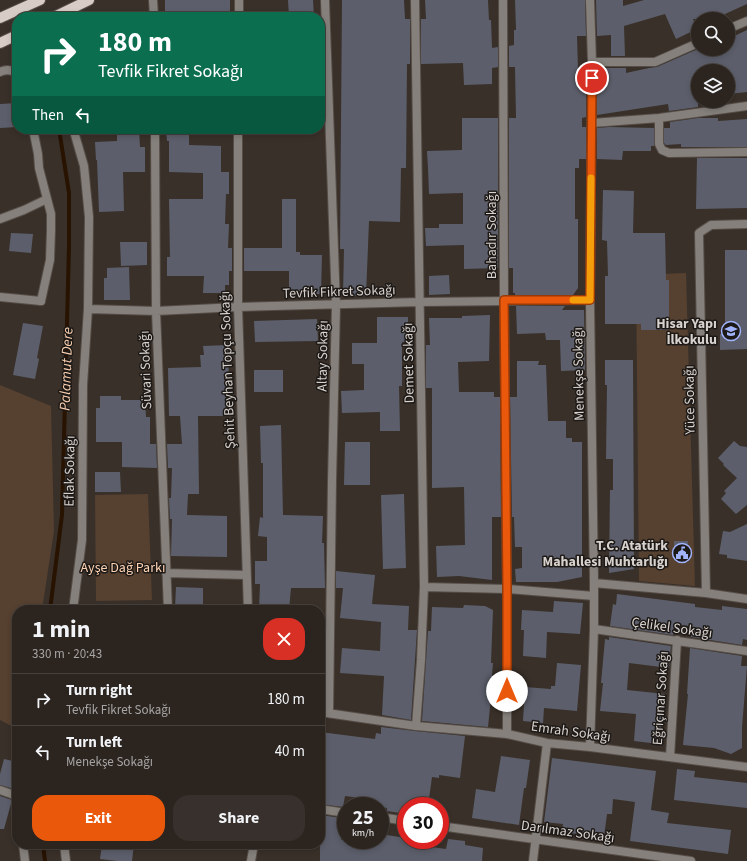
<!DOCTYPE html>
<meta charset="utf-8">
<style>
:root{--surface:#2b241f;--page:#37302c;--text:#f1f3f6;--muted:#a6a4a4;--line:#47413d;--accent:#ea580c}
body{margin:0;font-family:"Source Sans 3",sans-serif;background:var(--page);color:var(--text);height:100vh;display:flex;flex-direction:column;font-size:15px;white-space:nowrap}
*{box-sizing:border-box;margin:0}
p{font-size:13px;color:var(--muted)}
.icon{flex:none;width:22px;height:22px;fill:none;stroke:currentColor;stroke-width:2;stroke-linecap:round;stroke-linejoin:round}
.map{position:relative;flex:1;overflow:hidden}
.panel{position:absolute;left:12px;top:605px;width:313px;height:244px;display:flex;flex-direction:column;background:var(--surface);border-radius:16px;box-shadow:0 2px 6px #0003,0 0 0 1px var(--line)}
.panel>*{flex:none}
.hud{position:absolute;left:12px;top:12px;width:313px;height:122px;border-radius:16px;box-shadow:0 2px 6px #0003,0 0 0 1px var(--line);background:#0b6e4f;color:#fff;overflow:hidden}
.tools{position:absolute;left:691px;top:12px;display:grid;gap:8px}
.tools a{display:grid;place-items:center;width:44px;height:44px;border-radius:50%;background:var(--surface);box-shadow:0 2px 6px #0003,0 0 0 1px var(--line);font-size:20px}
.speed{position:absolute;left:337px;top:797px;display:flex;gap:8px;font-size:20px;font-weight:700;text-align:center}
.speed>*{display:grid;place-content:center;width:52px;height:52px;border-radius:50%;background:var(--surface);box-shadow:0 2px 6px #0003,0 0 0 1px var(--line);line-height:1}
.speed small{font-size:10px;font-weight:400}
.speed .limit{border:6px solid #d22;background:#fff;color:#111}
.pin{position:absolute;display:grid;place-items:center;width:34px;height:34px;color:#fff;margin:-17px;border:2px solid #fff;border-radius:50%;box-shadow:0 1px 4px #0007}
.me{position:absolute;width:44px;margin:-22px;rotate:0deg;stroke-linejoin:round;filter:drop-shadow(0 0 3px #0008)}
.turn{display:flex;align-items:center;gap:14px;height:84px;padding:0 20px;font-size:18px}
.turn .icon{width:52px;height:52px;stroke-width:2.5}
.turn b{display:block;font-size:28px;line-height:34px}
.then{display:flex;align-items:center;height:38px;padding:0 20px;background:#0003;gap:8px;font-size:15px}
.round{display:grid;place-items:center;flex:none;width:42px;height:42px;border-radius:16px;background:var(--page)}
.head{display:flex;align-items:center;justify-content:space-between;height:68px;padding:0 20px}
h1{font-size:24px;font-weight:700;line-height:30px}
.cta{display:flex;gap:8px;margin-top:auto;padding:8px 20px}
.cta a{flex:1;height:46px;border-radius:16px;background:var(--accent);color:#fff;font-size:16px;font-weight:700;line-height:46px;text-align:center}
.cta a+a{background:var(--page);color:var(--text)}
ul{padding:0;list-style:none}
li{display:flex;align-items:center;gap:12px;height:52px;padding:0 20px;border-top:1px solid var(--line)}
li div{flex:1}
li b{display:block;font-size:15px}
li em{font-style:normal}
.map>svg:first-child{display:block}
</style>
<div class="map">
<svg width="747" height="861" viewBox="0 0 747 861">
<rect width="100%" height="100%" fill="#393029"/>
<path fill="#564030" d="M686 273 695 586 639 581 636 275Z
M0 385 51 406 54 531 42 610H17V729L0 720Z
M148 494 152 600 96 601 95 495Z"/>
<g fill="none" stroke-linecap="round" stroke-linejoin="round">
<path stroke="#281200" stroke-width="4" d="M50 610 62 515 69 246V193L59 129
M43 844 45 861"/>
</g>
<path fill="#5c5f6b" d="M165 0H230V15L165 17Z
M288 0H313L314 17H289Z
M342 0H404L405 19H410V64H407L406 168H401L400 222 369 221 366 296 343 295 344 249H340Z
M425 0H488L489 20H491L492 48 498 47V67L492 68V84L464 85 463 63 421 64V19H426Z
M515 0H585L586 36H577L578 69H586V117L582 118V127H586V159H579V168H575V219H578V288L573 295H515V293H513V268H509V118H516L515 67H509V46L514 45V30H516Z
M596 0H623V6L644 0H747V4L714 19H693L697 29 676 39 665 14 624 26 625 56H611V35L597 36Z
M747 30V92L729 94 728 71H698V107L669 111 668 104 597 115V68H626V73L649 68 657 67 698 49H728V39Z
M17 103V127L0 128V104Z
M462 118H498V268L464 269V245L426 246 425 228H439V224H463V193L429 194 428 168 427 151 462 150Z
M698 118H718V121L747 119V147H681V144L666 145 664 143V128H670V122Z
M609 127 654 128V146H651V151H623L622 160 597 159V128Z
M117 129H139L140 147H145V172H123L124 211 99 212 97 160H96L95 142 117 141Z
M166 129H189V145L221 146V172H229V194H226L225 224H229L228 248H232V271H229V285H225V293H203L204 276H167V257H170L169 199H203V173L169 172V141H167Z
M697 158H747V208L696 209Z
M603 190 634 191 633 233H665L666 280H669V330H641V324H605V276H608L607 241 602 240Z
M282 199H296V252H300V255H322L321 294H289V271H244V248H282Z
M11 233 33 234 31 253 9 251Z
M120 242H147V265L121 266Z
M725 250H747V349L720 350V334H725Z
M129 267 130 300H104V278H107V268Z
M449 275 450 294 429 295V276Z
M516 306H565L562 310H584L585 370 561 371 560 340H546L545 333 517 334Z
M490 315 489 361 458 362 459 392H494V397H500L501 517H492V580L459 576 437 577 436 546 465 545 464 487 432 488V388H426V345H430L429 318H462V316Z
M377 317H408V342H402V386H399L400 431H380V412L342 413 341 391 364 390V364H352V343H377Z
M317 319 318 341 255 342 254 321Z
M23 323 43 326 37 358 39 359 35 379 13 375Z
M228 345 229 389H226V409H224V416H198L199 494H188L187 515 227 516V557L171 556 172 519H170L169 498H171L172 468H168L167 444H182L180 416H169L168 368 201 367 200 355H204L203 346Z
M605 360H633L634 569 609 573 610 490H613V459H606L607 385H605Z
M517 361H539L538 365H546L548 421H566V438H572V442H582V577L557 582H516L515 569 522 568V547H515L514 517H512L510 397H517Z
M254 370H283V392H254Z
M100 396H121V400H145L146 417H150V444H156L157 468 122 467V442H96V408H100Z
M281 425 283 515 323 516 322 543H324L325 588H291L289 610H259L260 584H255V561H267V537L258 536 260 517 263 518V463H261L260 426Z
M734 441 740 446 747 447V505L736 514 721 499 726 493 724 491 737 478 723 465 724 464 718 458Z
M345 442H370V485H344Z
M95 472H120L121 492H95Z
M404 494 406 568 383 569 381 495Z
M747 524V561L727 558V555L719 554 723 531 730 532Z
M674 541H688L687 558H674Z
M336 571 375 575 372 604 409 606 408 630H417L411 720 382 715 384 676 340 673 342 648 380 651 381 622 340 618 343 588H336Z
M176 587 203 588V609L175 608Z
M617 594 695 604V607L722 610V606L747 609V640L743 639 742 645 691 637 692 626 674 625 673 635 610 626 613 604 616 605Z
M554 601 583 603 580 634 547 632 546 658 523 656 524 630H521L522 610 553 612Z
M464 605 485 606 493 610 491 663H493L491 687H492L488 727 422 721 428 631H431L432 607 463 608Z
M609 637 671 646 669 668 629 663 627 690 665 694 659 744 634 741 636 714 600 711 603 683H601L605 639 609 640Z
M690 648 742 656 741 666H747L742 727V748L731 754 714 748 683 745 688 694H687Z
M557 663 581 665 577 711 544 708 543 723 523 721 525 687 551 689V686H555Z
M381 727 415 731 465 736 460 778 439 775V778L432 777 428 806H406V814L387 811V808L367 805 368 799 345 796 343 807 320 804V732L375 739 376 733 381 734Z
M501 756 530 760 526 788H524L519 825 472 818 476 789 495 792Z
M552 758 656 771 651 810 669 813 667 823 731 830 728 854 630 841 635 802 613 799 612 814H607L604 837 562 832 563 824 544 822Z
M4 759 17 762V785H15L14 789 0 785V774Z
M677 769 695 771 694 777 747 783V808L674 800Z
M0 796 12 800 4 829H0Z
M320 815 342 818V822L344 823 341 840H380V834L406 838V840H424V846L446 849 448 839 465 841V845L483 848 482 861H320Z
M102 844H134L132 861H117L100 859Z"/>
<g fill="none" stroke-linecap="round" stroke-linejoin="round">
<defs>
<path id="lane" d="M0 72C6 69 12 70 17 73
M33 129 38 154 39 168 51 214V230L50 260 41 301
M0 219 24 210 47 199"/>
<path id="street" d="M153 0 154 17
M239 0V17
M325 0 336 305 332 481 329 713
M415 0 424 587 421 660 416 726
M503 0 504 301 507 589V734
M728 29 747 21
M592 62H655L698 43
M659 118V144L662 150 669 153 747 152
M592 123 659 118 747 106
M155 129 156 311 168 610
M238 129V307L248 610
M0 297 41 301
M88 309 156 311 238 307 420 302 590 300
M166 573 246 575
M594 583 706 593 747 599
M424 587 507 589 594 596
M706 593 699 233 711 225 747 224
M73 610 82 540 83 385 88 309 89 217 84 166 75 135
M594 629 747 651
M320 712 416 726 507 734 547 743 590 747 747 767
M590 747 594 629V583L590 300 592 62 590 0
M670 757 677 640
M0 790 17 796
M320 809 346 813
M380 817 406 821
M440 826 691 861
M23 844 25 861
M64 844 66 861
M251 861 254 844
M533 861 547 743"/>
<path id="primary" d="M54 17 89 0
M0 18 40 0
M0 43 17 35"/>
</defs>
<use href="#lane" stroke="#564d47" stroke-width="10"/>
<use href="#street" stroke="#564d47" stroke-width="10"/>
<use href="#primary" stroke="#564d47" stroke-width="12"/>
<use href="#lane" stroke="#85807c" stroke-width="8"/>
<use href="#street" stroke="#85807c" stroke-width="8"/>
<use href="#primary" stroke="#d7cdc6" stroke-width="10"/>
</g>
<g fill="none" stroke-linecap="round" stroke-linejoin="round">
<defs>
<path id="route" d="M507 691V589L504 300H590L592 78"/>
</defs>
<use href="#route" stroke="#983908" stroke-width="10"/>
<use href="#route" stroke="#ea580c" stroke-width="7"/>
<path stroke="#f59e0b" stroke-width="7" d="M573 300H590L591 178"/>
</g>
<defs>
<symbol id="school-ring" viewBox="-11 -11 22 22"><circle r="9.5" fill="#1d1916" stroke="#a1b3fd" stroke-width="1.5"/><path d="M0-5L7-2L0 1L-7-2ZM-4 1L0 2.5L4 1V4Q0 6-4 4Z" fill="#a1b3fd"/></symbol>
<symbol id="civic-ring" viewBox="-11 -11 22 22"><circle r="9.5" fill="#1d1916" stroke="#a1b3fd" stroke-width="1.5"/><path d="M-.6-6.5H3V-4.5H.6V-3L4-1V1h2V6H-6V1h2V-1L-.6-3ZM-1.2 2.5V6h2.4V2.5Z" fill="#a1b3fd"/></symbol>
</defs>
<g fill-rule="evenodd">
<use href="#school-ring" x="720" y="320" width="22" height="22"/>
<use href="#civic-ring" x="671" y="542" width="22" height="22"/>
</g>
<g text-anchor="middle" stroke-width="3" stroke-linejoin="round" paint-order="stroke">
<g font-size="14" fill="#d8d2ce" stroke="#1d1916">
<text transform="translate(491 235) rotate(-90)" y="5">Bahadır Sokağı</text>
<text transform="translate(339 291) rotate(-2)" y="5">Tevfik Fikret Sokağı</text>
<text transform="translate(322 356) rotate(-89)" y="5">Altay Sokağı</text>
<text transform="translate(408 363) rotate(-91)" y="5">Demet Sokağı</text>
<text transform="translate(145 370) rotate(-92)" y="5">Süvari Sokağı</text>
<text transform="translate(227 370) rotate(-92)" y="5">Şehit Beyhan Topçu Sokağı</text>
<text transform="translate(578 374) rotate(-91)" y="5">Menekşe Sokağı</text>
<text transform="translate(689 400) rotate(-91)" y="5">Yüce Sokağı</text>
<text transform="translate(69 471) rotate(-89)" y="5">Eflak Sokağı</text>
<text transform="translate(672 627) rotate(8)" y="5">Çelikel Sokağı</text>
<text transform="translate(660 698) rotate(-86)" y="5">Eğriçınar Sokağı</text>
<text transform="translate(571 731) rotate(8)" y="5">Emrah Sokağı</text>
<text transform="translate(568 831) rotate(8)" y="5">Darılmaz Sokağı</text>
</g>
<g font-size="14" font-weight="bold" fill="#d8d2ce" stroke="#1d1916" text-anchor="end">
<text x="717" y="328">Hisar Yapı<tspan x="717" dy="16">İlkokulu</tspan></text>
<text x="668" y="550">T.C. Atatürk<tspan x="668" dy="16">Mahallesi Muhtarlığı</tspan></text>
</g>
<g font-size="14" fill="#fcd2b3" stroke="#1d1916">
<text x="123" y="572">Ayşe Dağ Parkı</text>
</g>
<g font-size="15" font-style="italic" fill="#f9cfb0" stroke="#1d1916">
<text transform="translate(66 369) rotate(-88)" y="5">Palamut Dere</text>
</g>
</g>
</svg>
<div class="tools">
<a><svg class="icon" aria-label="search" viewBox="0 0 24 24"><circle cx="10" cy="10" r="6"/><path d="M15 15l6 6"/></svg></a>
<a><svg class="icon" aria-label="layers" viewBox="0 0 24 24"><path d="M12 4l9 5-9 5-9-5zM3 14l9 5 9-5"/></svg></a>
</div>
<div class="speed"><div>25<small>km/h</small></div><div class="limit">30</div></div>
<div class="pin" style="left:592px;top:78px;background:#d93025"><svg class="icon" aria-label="arrive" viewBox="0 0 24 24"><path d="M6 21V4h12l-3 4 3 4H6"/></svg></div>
<svg class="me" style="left:507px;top:691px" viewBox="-20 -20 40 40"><circle r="19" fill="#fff"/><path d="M0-13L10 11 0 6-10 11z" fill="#ea580c"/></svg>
<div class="hud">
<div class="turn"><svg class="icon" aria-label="right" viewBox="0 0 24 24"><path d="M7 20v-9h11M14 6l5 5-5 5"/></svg><div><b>180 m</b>Tevfik Fikret Sokağı</div></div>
<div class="then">Then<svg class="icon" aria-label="left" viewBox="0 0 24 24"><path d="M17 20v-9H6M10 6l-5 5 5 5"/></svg></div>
</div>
<section class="panel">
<div class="head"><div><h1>1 min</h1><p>330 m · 20:43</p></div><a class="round" style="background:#d93025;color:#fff"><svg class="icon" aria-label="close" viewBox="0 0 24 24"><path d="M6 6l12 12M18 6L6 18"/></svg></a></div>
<ul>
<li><svg class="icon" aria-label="right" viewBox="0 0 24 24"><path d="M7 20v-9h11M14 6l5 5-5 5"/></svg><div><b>Turn right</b><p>Tevfik Fikret Sokağı</p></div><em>180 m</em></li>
<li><svg class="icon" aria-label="left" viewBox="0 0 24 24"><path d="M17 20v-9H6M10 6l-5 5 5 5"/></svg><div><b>Turn left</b><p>Menekşe Sokağı</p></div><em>40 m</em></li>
</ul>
<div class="cta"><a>Exit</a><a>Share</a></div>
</section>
</div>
